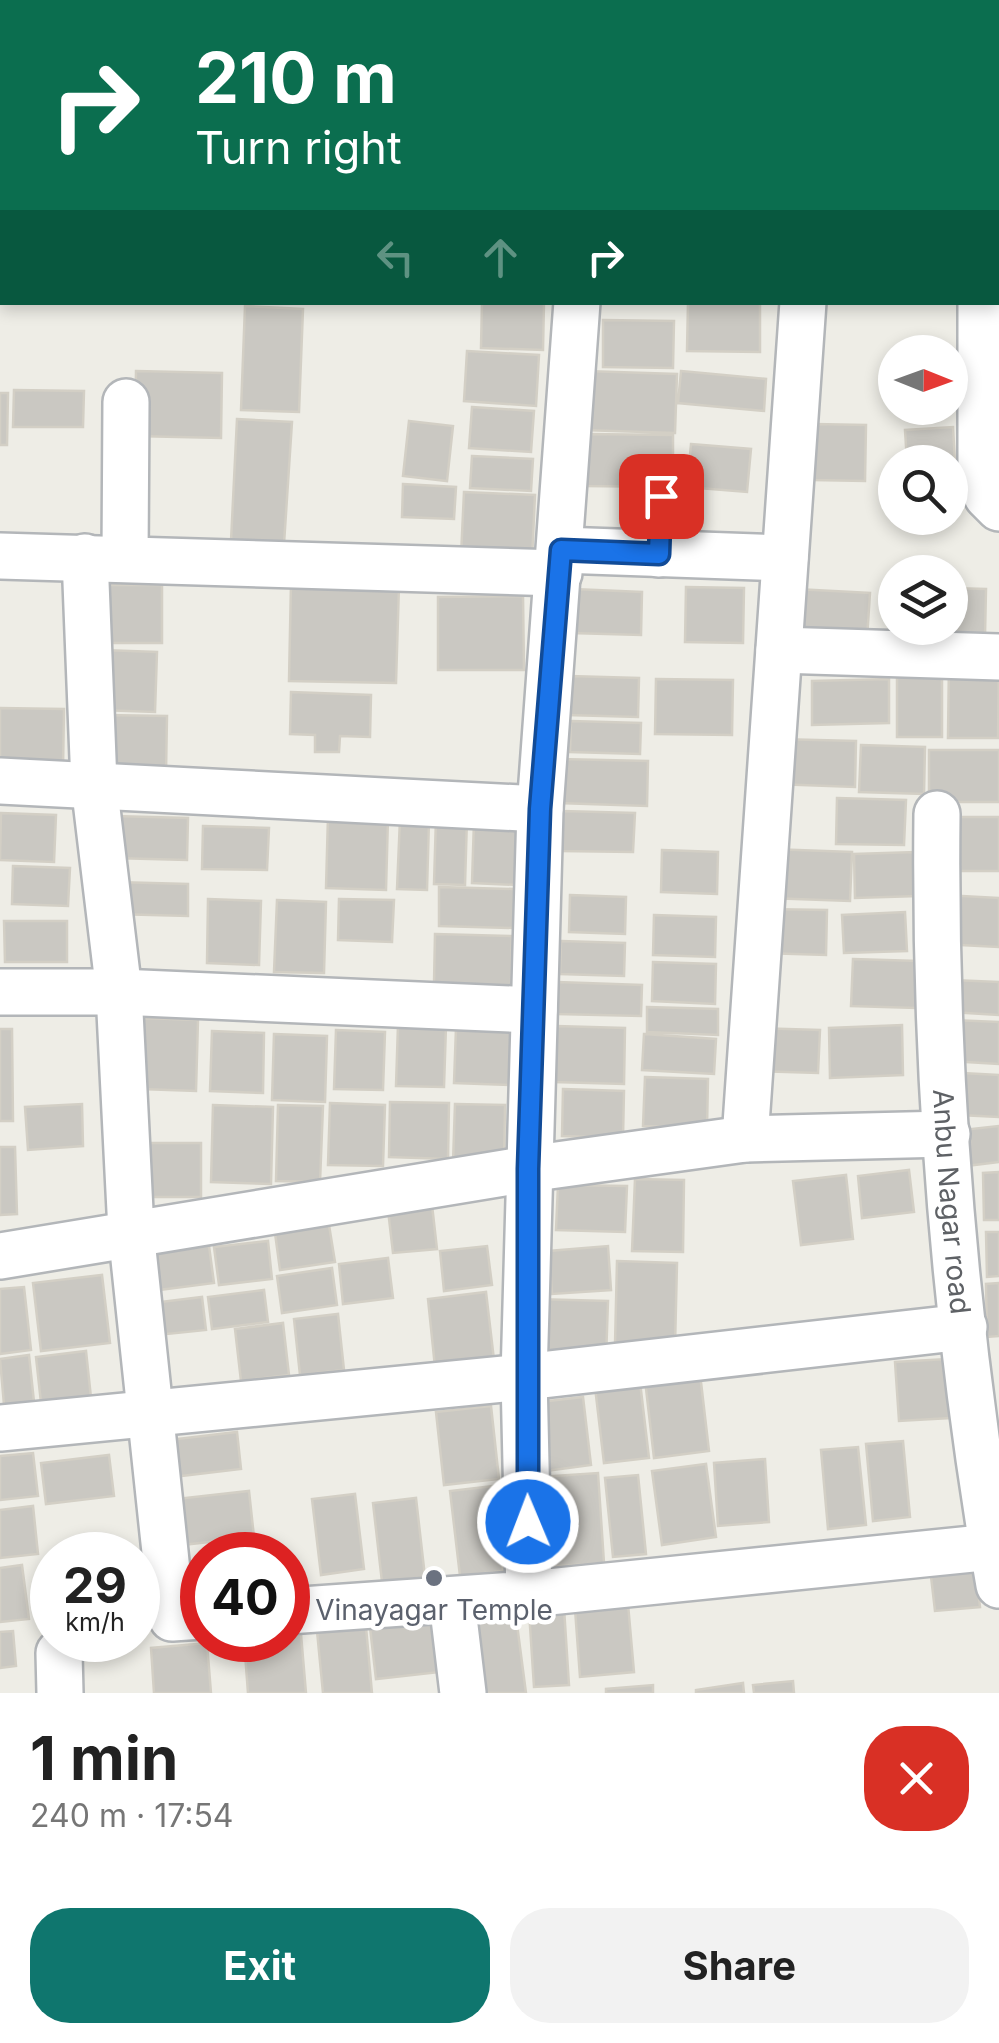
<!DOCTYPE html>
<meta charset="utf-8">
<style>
:root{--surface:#fff;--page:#f2f2f2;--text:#222;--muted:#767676;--accent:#0f766e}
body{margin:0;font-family:Inter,sans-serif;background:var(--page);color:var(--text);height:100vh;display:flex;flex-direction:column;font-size:38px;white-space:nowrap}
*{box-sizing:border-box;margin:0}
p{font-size:32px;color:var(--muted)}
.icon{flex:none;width:55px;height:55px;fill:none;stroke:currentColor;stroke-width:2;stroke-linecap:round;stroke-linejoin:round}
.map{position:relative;height:1693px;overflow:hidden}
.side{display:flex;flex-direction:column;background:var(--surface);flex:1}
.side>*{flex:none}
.top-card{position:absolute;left:0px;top:0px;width:1000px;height:305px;box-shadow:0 5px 15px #0003;background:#0b6e4f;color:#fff;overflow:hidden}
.needle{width:65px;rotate:91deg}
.controls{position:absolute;left:878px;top:335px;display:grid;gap:20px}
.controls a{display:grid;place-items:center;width:90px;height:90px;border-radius:50%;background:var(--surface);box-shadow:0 5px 15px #0003;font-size:50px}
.speed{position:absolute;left:30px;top:1532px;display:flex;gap:20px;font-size:50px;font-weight:700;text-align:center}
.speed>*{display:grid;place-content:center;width:130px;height:130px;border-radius:50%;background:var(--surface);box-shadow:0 5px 15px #0003;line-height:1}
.speed small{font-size:25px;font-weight:400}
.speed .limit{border:15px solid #d22;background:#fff;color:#111}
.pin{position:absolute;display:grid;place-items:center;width:85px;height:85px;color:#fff;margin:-42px;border-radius:20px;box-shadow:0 5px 15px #0006}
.me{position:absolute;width:110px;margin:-55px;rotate:359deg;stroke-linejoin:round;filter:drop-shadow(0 0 8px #0008)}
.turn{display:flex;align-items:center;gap:35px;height:210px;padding:0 30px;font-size:45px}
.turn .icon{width:130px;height:130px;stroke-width:2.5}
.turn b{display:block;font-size:70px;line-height:85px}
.lanes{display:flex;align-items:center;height:95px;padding:0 30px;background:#0003;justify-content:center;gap:50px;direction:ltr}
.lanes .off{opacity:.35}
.round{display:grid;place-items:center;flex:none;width:105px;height:105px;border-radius:40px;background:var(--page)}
.summary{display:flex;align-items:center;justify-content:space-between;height:170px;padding:0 30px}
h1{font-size:60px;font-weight:700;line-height:75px}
.primary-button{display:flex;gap:20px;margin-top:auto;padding:20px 30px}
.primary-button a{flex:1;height:115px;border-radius:40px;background:var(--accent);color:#fff;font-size:40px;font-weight:700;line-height:115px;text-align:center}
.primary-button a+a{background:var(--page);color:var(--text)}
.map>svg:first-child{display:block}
</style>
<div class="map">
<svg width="999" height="1693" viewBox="0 0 999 1693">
<rect width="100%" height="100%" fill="#eeede6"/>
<path fill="#cac8c2" stroke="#d3cfc5" stroke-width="2.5" d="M14 0H98L14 2Z
M482 302H544L543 350 481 348Z
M688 302H760V352L687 351Z
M245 306 303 309 299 412 241 410Z
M603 320 674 321 673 368 603 367Z
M467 351 539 355 536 406 464 401Z
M136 371 222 373 221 438 135 436Z
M585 371 677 374 675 433 583 430Z
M681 371 766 379 764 411 678 403Z
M14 390 84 391 83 427H13Z
M0 393H8L7 445H0Z
M472 407 534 411 531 452 469 448Z
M237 419 292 422 284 544 231 541Z
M409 421 453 426 447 481 403 476Z
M814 424 866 425 865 481 813 480Z
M953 427 956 480H950V462H907L905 430Z
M584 434 673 435V487L584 486Z
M691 444 751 449 747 492 687 487Z
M472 456 533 459 531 491 470 488Z
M403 484 456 487 454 519 402 517Z
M464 492 535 495 532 559 461 556Z
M291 583 399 585 396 683 289 681Z
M97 585H162V643H97Z
M686 587 744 588 743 643 685 642Z
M950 588 986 589 985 636 900 634 901 628H950Z
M573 589 642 592 641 635 571 633Z
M796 589 870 593 867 639 794 635Z
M523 596 524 670H438V597Z
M102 650 157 652 155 712 101 710Z
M949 660 999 661 998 738H948Z
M897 668H942V737H897Z
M569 676 639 678 638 717 567 715Z
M656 679 733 680 732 735 655 734Z
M889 679V723L812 725V681Z
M291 692 371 695 370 737 340 736 339 752H315V735L290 734Z
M0 708 64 709 63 768 0 767Z
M104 715 167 716 166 773 103 772Z
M571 721 641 723 640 754 570 752Z
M777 739 856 741 855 787 775 784Z
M861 745 925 747 924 794 859 792Z
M929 750H999V802H929Z
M559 759 648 761 647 806 558 803Z
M837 798 906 800 904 845 836 844Z
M562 811 635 813 633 852 561 851Z
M1 813 56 815 54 862 0 860Z
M113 816 188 818 187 860 113 858Z
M328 816 388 818 386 890 326 888Z
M959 817H999V871H960Z
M436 818H467L465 885 434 884Z
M400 819 429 820 427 890 397 889Z
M474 821 519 823 518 885 472 883Z
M203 826 269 828 267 870 202 869Z
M770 849 852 852 850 901 768 898Z
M662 850 718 852 717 894 661 892Z
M916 852 918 896 855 898 854 854Z
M13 866 70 868 68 906 12 904Z
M115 882 188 884V916L114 914Z
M439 887 514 889 513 928 439 926Z
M570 895 626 897 625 934 569 932Z
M943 895 999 898V947L941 944Z
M208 899 261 901 259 965 207 963Z
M339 899 394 900 392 942 338 940Z
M277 900 326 902 324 973 274 972Z
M763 909 827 910 826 955 762 953Z
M905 912 907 951 844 953 842 915Z
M654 915 716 917 715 957 653 955Z
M4 921H67V962H5Z
M435 934 512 936 511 986 434 984Z
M561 941 625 943 624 976 560 974Z
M853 959 918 961 916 1008 851 1006Z
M653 962 716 964 715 1004 652 1001Z
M952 980 999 982V1015L951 1012Z
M557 982 642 985 641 1016 557 1014Z
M647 1007 718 1009V1035L647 1032Z
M143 1018 198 1020 196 1091 141 1089Z
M952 1020 999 1022V1064L950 1061Z
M398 1025 446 1026 444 1087 396 1086Z
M902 1025 903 1075 830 1078 829 1028Z
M556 1026 625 1028 624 1084 554 1082Z
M456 1028 510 1030 509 1085 454 1083Z
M756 1028 820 1030 818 1073 755 1071Z
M0 1029H12L13 1121H0Z
M336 1030 385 1032 383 1090 334 1089Z
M212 1031 264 1033 263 1093 210 1091Z
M274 1034 327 1036 325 1102 272 1100Z
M644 1034 716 1039 714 1074 642 1070Z
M962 1073 999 1075V1117L960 1115Z
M645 1077 708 1079 707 1128 643 1126Z
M563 1089 624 1091 623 1138 562 1136Z
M390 1102 449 1103 448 1159 389 1157Z
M330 1103 385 1105 383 1166 328 1165Z
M82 1104 83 1146 28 1150 25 1107Z
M455 1104 505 1105 504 1164 453 1163Z
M213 1105 273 1107 271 1184 211 1182Z
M278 1105 323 1106 320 1182 276 1181Z
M999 1126V1162L966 1166 962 1130Z
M137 1143H201V1197H136Z
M0 1147H15L17 1214 0 1215Z
M909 1170 914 1212 862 1218 858 1176Z
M999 1172V1220H984L983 1173Z
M846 1175 853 1239 801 1245 793 1181Z
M635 1179 684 1180 683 1252 632 1251Z
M558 1185 627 1186 625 1232 556 1230Z
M432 1205 437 1249 393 1253 388 1210Z
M329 1225 335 1262 280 1270 275 1233Z
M986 1232H999V1276L987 1277Z
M268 1241 272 1279 219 1285 214 1247Z
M209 1246 214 1283 151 1291 147 1253Z
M487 1246 492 1285 444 1291 440 1251Z
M608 1246 611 1290 552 1294 549 1251Z
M388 1258 393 1298 343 1304 339 1264Z
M617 1261 677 1263 675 1347 615 1345Z
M332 1268 337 1305 282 1313 277 1276Z
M102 1275 110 1343 41 1351 33 1283Z
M999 1283V1336L987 1337 986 1284Z
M24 1287 31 1350 0 1354V1289Z
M264 1290 268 1322 212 1329 208 1297Z
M486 1292 494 1360 435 1367 428 1299Z
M202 1297 206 1330 148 1336 144 1304Z
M533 1299 608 1301 606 1359 531 1357Z
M338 1314 344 1370 300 1375 294 1319Z
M283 1323 289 1375 241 1381 235 1329Z
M86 1351 92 1407 42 1412 36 1357Z
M29 1355 34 1402 4 1405 0 1359Z
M947 1359 950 1418 899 1421 895 1362Z
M699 1365 709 1451 654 1458 644 1371Z
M640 1382 649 1458 604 1463 595 1387Z
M583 1397 591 1465 538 1472 531 1403Z
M491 1406 499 1479 444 1485 436 1412Z
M237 1432 241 1469 164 1478 160 1441Z
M903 1441 910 1517 873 1521 866 1444Z
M858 1447 866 1525 828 1529 821 1450Z
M33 1453 38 1496 0 1500V1456Z
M109 1455 114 1496 46 1504 41 1463Z
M765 1459 769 1522 718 1526 714 1463Z
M706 1464 716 1537 662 1545 652 1471Z
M598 1473 604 1563 546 1567 540 1477Z
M638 1475 646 1554 613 1557 605 1478Z
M494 1486 503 1571 460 1576 450 1491Z
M249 1491 254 1537 173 1546 167 1500Z
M355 1494 364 1569 321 1575 312 1499Z
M416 1498 425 1577 382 1582 373 1503Z
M33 1506 38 1554 0 1558V1510Z
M974 1554 980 1607 935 1611 929 1559Z
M22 1565 29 1619 0 1622V1568Z
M628 1604 634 1672 580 1677 575 1609Z
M564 1608 569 1685 534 1687 529 1611Z
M515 1609 526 1693H474L464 1615Z
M434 1611 440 1672 376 1679 369 1619Z
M366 1627 372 1693H323L317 1631Z
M13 1631 16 1666 0 1668V1632Z
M301 1634 306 1693H248L244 1640H288V1635Z
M207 1643 211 1693H154L151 1648Z
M793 1681 794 1693H754L753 1685Z
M743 1683 744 1693H696V1690Z
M653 1685V1693H606V1689Z"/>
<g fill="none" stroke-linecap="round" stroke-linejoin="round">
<defs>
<g id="minor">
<path d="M190 2V0"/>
<path d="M600 2V0"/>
<path d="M1 19 2 0"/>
<path d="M981 302V480L987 496 999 508"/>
<path d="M561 550 785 558"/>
<path d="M659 554 661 496"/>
<path d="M0 556 559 573"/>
<path d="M85 557 94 784 119 992 131 1231 172 1618 202 1616"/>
<path d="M125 558 126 402"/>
<path d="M779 650 999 657"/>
<path d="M0 781 540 809"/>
<path id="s1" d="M937 814C934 1070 955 1332 999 1585"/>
<path d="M0 992H119L534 1010"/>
<path d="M745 1139 803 302"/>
<path d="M0 1256 528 1169 745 1139 947 1134"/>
<path d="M0 1428 524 1377 964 1327"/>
<path d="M529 1594 992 1547"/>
<path d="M452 1601 463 1693"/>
<path d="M288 1611 529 1594 524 1377 540 809 577 302"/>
<path d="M59 1653 60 1693"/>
</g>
<path id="major" d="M0 167H2
M998 190H999"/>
</defs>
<use href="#minor" stroke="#b3b6b9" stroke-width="50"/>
<use href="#major" stroke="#e4c46a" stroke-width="60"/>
<use href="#minor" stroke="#fff" stroke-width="45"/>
<use href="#major" stroke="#f7edb2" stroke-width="55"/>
</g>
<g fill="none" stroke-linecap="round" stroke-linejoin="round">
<defs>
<path id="route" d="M528 1522V1169L540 809 561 550 659 554 661 496"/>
</defs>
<use href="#route" stroke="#114b97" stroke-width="25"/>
<use href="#route" stroke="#1a73e8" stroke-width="18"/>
</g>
<circle fill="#6b7280" stroke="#fff" stroke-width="4" cx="434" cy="1578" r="10"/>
<g text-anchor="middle" stroke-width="9" stroke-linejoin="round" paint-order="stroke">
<g font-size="28" fill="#5e6165" stroke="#fff">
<text dy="10" stroke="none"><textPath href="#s1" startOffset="388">Anbu Nagar road</textPath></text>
</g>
<g font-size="28" fill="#5b616d" stroke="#fff">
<text x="434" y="1620">Vinayagar Temple</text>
</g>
</g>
</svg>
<div class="controls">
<a><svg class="needle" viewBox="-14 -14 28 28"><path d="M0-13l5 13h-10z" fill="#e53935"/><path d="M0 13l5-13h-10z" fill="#767676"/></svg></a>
<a><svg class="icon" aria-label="search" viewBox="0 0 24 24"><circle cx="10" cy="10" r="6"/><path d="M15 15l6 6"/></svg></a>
<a><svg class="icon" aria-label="layers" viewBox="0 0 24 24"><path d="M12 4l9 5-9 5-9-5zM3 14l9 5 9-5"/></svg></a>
</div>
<div class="speed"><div>29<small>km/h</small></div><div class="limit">40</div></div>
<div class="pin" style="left:661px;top:496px;background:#d93025"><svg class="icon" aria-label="arrive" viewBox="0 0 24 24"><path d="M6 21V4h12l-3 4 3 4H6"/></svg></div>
<svg class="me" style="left:528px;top:1522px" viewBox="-20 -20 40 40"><circle r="17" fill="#1a73e8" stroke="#fff" stroke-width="3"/><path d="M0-11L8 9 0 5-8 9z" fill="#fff"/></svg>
<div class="top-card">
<div class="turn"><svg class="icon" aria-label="right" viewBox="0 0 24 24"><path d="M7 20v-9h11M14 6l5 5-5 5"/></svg><div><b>210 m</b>Turn right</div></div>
<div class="lanes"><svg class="icon off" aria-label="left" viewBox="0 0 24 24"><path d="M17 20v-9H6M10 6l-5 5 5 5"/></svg><svg class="icon off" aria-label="ahead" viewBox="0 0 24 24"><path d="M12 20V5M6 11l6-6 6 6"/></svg><svg class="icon" aria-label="right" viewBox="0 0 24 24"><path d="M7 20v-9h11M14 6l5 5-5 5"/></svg></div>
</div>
</div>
<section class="side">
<div class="summary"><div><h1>1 min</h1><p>240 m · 17:54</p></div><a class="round" style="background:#d93025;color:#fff"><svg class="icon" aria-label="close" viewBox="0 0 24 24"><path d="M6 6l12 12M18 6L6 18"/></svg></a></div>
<div class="primary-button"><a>Exit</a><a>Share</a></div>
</section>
